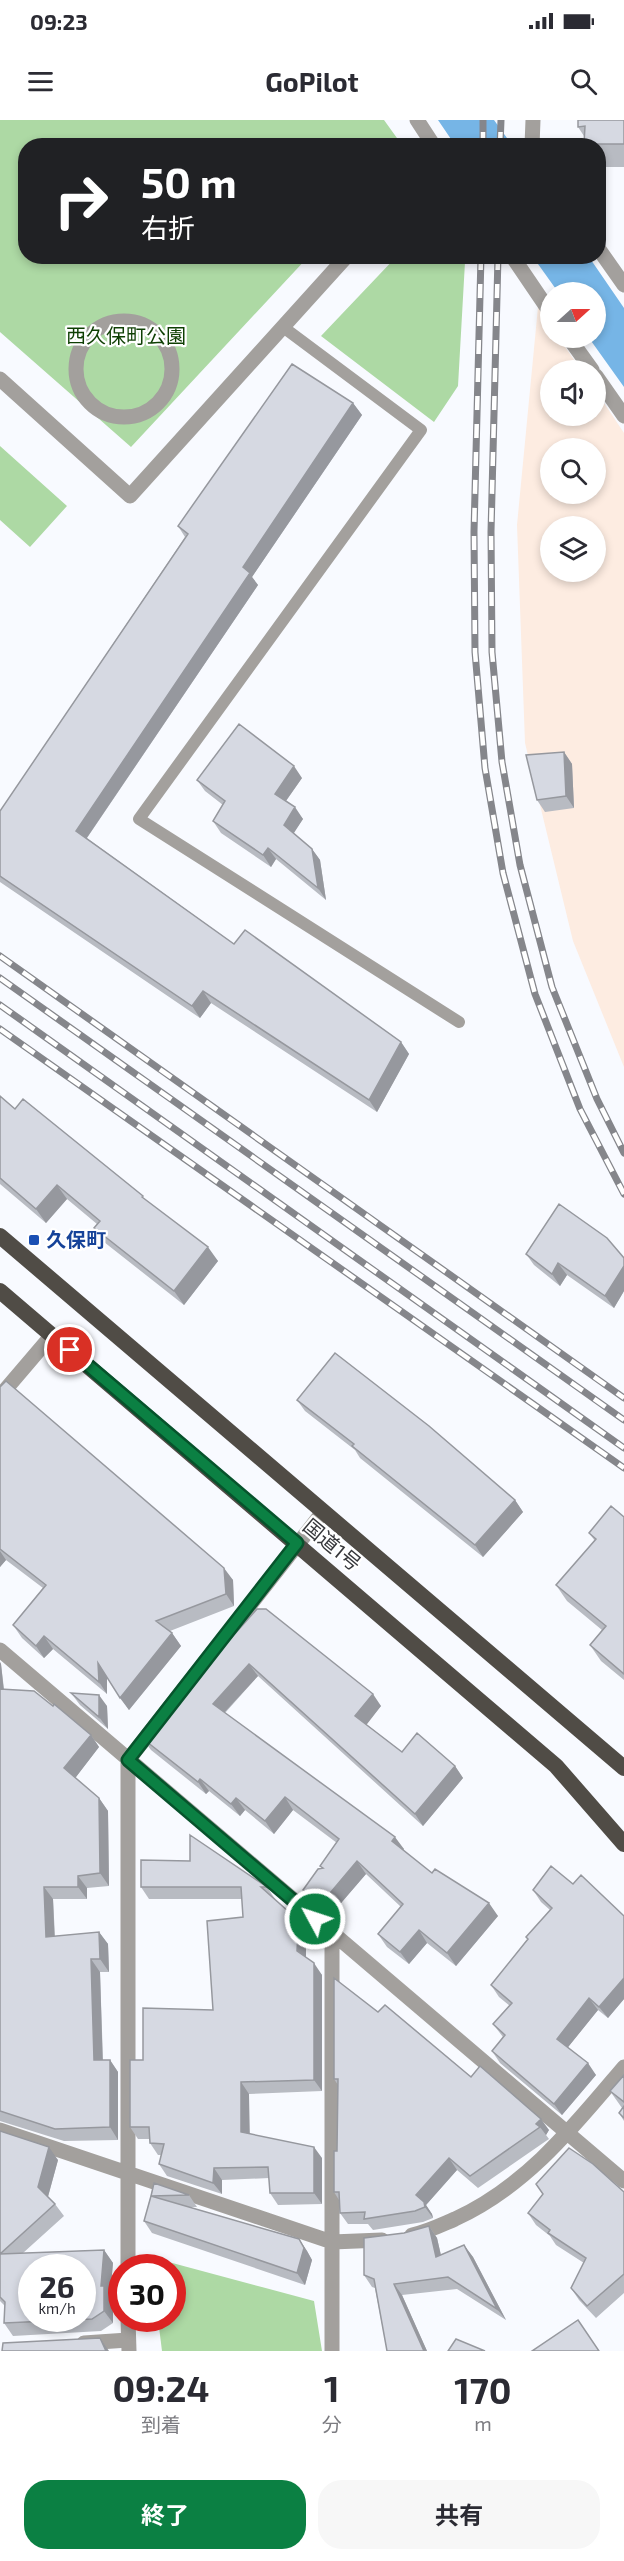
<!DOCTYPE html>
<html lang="ja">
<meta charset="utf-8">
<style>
:root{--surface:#fff;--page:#f7f7f7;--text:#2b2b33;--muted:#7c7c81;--accent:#0b8043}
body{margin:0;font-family:"Exo 2","Noto Sans JP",sans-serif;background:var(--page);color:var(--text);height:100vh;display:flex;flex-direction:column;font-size:22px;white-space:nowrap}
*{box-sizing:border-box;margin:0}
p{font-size:20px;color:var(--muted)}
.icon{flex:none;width:33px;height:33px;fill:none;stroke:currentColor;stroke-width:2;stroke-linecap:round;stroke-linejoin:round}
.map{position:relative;height:2231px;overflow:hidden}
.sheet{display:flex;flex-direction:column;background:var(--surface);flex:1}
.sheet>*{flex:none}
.guide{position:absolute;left:18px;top:18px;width:588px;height:126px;border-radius:24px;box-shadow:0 3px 9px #0003;background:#202124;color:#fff;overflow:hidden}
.needle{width:39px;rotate:69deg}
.buttons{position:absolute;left:540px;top:162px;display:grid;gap:12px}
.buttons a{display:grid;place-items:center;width:66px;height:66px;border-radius:50%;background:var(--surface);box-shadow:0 3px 9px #0003;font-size:30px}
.speed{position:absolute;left:18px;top:2134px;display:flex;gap:12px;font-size:30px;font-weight:700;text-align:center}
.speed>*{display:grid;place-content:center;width:78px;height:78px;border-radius:50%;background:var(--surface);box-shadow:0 3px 9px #0003;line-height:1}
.speed small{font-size:15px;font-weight:400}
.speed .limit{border:9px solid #d22;background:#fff;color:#111}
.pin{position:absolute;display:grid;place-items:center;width:51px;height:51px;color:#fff;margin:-26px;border:3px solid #fff;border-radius:50%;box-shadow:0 2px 6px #0007}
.me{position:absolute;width:66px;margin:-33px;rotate:310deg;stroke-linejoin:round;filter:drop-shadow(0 0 4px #0008)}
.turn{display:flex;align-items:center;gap:21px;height:126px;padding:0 24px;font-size:27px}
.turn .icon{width:78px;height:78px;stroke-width:2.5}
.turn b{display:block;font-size:42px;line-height:51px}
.eta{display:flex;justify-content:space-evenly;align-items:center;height:102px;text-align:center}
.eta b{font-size:36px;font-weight:700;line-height:42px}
.cta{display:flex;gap:12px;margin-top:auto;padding:12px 24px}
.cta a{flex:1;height:69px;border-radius:24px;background:var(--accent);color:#fff;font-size:24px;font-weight:700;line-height:69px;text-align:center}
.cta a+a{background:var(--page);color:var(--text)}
.status{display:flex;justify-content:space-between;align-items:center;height:42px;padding:0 30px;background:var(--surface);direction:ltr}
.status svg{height:16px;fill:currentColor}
header{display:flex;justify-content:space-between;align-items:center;height:78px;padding:0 24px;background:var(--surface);font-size:27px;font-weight:700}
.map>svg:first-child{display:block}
</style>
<div class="status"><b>09:23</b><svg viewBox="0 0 49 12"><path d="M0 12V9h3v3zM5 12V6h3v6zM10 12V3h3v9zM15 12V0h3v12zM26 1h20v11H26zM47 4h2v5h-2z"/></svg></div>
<header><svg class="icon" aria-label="menu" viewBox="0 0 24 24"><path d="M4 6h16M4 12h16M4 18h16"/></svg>GoPilot<svg class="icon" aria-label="search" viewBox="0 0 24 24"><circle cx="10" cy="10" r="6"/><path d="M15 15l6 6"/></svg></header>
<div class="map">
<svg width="624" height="2231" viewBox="0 0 624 2231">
<rect width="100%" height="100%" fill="#f8faff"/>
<path fill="#fdece1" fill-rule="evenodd" d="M538 187 550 205V218H559L581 250H550V296H596V271L624 313V947L573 821 525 623 517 405ZM550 328H596V374H550ZM550 406H596V452H550Z"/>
<path fill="#add9a4" d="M0 0H384L402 25 26 26V136L308 137 131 327 0 212Z
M397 136 461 137 465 142 458 266 434 302 321 216Z
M0 326 67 386 30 427 0 400Z
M150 2137 314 2181 322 2231H162L158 2199H172V2148H151Z"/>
<path fill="#76b5e6" d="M438 0H494L512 25H455Z
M533 137H589L624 188V267L589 218H596V172H558Z"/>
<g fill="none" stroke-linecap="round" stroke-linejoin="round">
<path stroke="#a3a09d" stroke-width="12" d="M283 207 421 310 139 699 459 902"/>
<path stroke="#a3a09d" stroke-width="15" d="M76 249a48 48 0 1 1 96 0a48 48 0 1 1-96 0Z"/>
<path stroke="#a3a09d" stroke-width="15" d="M417 0 434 26
M532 26 533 0
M598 128 624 165
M512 136 550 192
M569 218 592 250
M596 256 624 296
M0 259 130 376 347 136
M0 1276 52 1215
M0 1530 624 2061
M332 1813V2231
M0 2010 332 2122 382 2120
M412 2115C427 2112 441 2105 455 2099 527 2066 574 2006 624 1947
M128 2148V1640L323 1392
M128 2199 129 2231
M84 2223 128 2220"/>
<path stroke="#504c46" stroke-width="16" d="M0 1116 624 1648
M0 1171 556 1646 624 1724"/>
<defs>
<path id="rail" d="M483 26V0
M500 26 501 0
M481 136 474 412 475 532 485 648 503 753 535 874 580 989 624 1074
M498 136 491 412 492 532 502 642 520 745 552 867 597 979 624 1033
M0 836 624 1278
M0 858 624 1300
M0 885 624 1328
M0 909 624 1348"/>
</defs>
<use href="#rail" stroke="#85868b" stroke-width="7"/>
<use href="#rail" stroke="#fff" stroke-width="4.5" stroke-dasharray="14" stroke-linecap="butt"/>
</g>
<path fill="#b8bbc2" d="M624 0V47H600L598 44V26H585L584 16 578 7Z
M353 283 362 295 252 457 258 465 87 718 234 824 401 922 409 934 377 992 211 883 200 898 0 762V692L185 417 178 406Z
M564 632 572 644 574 688 545 692 537 680Z
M302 658 286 681 303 699 293 713 312 729 320 740 326 780 276 739 271 747 221 713 213 701 223 685 205 671 197 660Z
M0 976 15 989 146 1080 218 1141 184 1185 104 1122 94 1108 97 1104 67 1079 46 1103 0 1064Z
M526 1134 624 1138V1171L614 1188 567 1155 560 1166 534 1145Z
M0 1267 233 1460 234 1486 170 1511 172 1513 181 1526 129 1590 107 1556V1574L53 1529 44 1538 22 1518 13 1505 43 1468 6 1440 0 1447Z
M297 1280 515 1380 523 1392 483 1437 360 1338 355 1330 305 1291Z
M624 1397V1560L601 1541 590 1525 602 1510 567 1481 556 1465 595 1421 589 1413Z
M257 1489 381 1586 366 1604 402 1632 455 1646 463 1658 423 1706 258 1556 225 1593 404 1729 403 1730 432 1753 498 1796 456 1846 427 1823 409 1844 387 1827 378 1814 401 1787 366 1754 329 1797 311 1782 303 1770 322 1748 320 1746 337 1723 293 1690 274 1714 245 1690 240 1696 209 1671 206 1674 151 1630 142 1618Z
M0 1542 1 1544 4 1569 53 1586 91 1615 99 1627 75 1658 99 1678 108 1691 109 1766 87 1768V1779H53L55 1816 99 1812 108 1824 109 1852H100L103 1940H110L118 1952V2020L64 2021 0 2001Z
M71 1573 107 1586 108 1609 80 1585Z
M573 1764 624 1796V1879L608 1898 598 1890 567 1928 596 1955 562 1995 500 1943 492 1931 503 1917 493 1904 510 1886 499 1877 491 1865 528 1819 550 1790 541 1782 533 1770Z
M141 1767H267L275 1779H274L288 1791 317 1812 306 1825V1837L322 1855V1971L249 1974V2013L322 2038V2084L278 2085 270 2073 269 2058 222 2060V2074L167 2056 159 2044 161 2035H158L150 2023V2019H138L130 2007 143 1940 213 1890 243 1797 242 1779H149Z
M378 1892 549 2010 546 2015 549 2019 546 2021 478 2068 457 2050 426 2085 432 2094 433 2098 423 2102 373 2110 368 2104H348L340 2093 339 2080 334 2072 337 2031 338 1965 334 1959Z
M624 1955V2001L619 1993 622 1988 610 1971Z
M0 2011 58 2040 48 2077 55 2084 64 2096 23 2133 104 2130 113 2143 110 2175 113 2179V2203L101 2211 13 2216 4 2203 5 2186 0 2181Z
M154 2063 189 2075 197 2087H189L299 2119 307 2131 312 2140 305 2165 152 2113 144 2101Z
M624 2072V2173L596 2198 579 2180 571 2168 584 2143 556 2125 550 2116 536 2105 528 2093Z
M429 2106 437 2118 441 2135 464 2125 473 2137 506 2200 457 2169 402 2175 427 2231H387L375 2168 372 2167 364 2155 404 2113Z"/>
<path fill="#96989e" d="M353 283 362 295 252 457 258 465 84 722 76 711 243 447Z
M564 632 572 644 574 688 566 676Z
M294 646 302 658 283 685 275 674Z
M295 687 303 699 292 716 284 705Z
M268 728 276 739 271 747 263 735Z
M312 729 320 740 326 780 318 768Z
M203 871 211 883 200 898 192 886Z
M401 922 409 934 377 992 369 980Z
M57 1065 67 1079 46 1103 36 1089Z
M208 1127 218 1141 184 1185 174 1171Z
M558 1143 567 1155 560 1166 552 1154Z
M624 1146V1171L614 1188 605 1176Z
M515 1380 523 1392 483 1437 475 1425Z
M0 1431 6 1440 0 1447Z
M224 1448 233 1460 234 1486 226 1474Z
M172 1513 181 1526 129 1590 120 1578Z
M44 1516 53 1529 44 1538 36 1526Z
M0 1542 1 1544 5 1582 0 1574Z
M98 1543 107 1555V1574L99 1562Z
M249 1544 258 1556 221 1596 213 1584Z
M373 1574 381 1586 364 1608 355 1596Z
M99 1575 107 1586 108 1609 99 1597Z
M91 1615 99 1627 73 1661 64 1648Z
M455 1646 463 1658 423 1706 415 1694Z
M200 1659 209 1671 206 1674 198 1662Z
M285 1677 293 1690 274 1714 265 1701Z
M99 1678 108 1691 109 1766 100 1753Z
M236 1678 245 1690 240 1696 231 1684Z
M395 1717 404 1729 401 1733 392 1721Z
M357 1741 366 1754 329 1797 320 1785Z
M78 1756 87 1768V1779L78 1767Z
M44 1767 53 1779 55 1830 46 1817Z
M489 1783 498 1796 456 1846 447 1833Z
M308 1800 317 1812 306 1825V1842L297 1831 298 1813Z
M419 1810 427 1823 409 1844 400 1832Z
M99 1812 108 1824 109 1852 100 1839Z
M91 1839 100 1852 103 1952 94 1940Z
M314 1843 322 1855V1971L314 1960Z
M624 1858V1879L608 1898 599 1887Z
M589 1878 598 1890 565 1931 557 1919Z
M110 1940 118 1952V2020L110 2007Z
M588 1943 596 1955 562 1995 554 1984Z
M241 1962 249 1974 250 2023 241 2012Z
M541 1999 549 2010 546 2015 540 2007 536 2004Z
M49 2027 58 2040 47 2080 38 2067Z
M314 2027 322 2038V2084L314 2073Z
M449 2038 457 2050 426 2085 432 2094 433 2098 416 2075Z
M214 2048 222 2060V2074L213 2063Z
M429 2106 437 2118 444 2149 436 2137Z
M299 2119 307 2131 312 2140 305 2165 297 2153Z
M464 2125 473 2137 506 2200 497 2189Z
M104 2130 113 2143 110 2175 113 2179V2203L104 2191 101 2166Z
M394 2164 402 2175 427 2231H424Z
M100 2218 109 2231H106Z"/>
<path fill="#d6d9e2" stroke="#96989e" stroke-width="1.5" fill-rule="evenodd" d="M578 0H624V24H584L585 6 578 7Z
M292 244 353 283 243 447 250 453 76 711 234 824 245 810 401 922 369 980 203 871 192 886 0 756V691L188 414 178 406Z
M239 604 294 646 275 674 295 687 284 705 312 729 318 768 268 728 263 735 213 701 225 681 197 660Z
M564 632 566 676 537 680 526 635Z
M0 976 15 989 23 979 143 1076 142 1077 208 1127 174 1171 94 1108 100 1101 57 1065 36 1089 0 1058Z
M559 1084 607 1118 624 1138V1146L605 1176 558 1143 552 1154 526 1134Z
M335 1233 429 1306 515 1380 475 1425 352 1326 354 1324 297 1280Z
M6 1261 224 1448 226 1474 156 1501 172 1513 120 1578 98 1543 99 1562 44 1516 36 1526 13 1505 46 1465 0 1429V1267Z
M611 1386 624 1397V1554L590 1525 606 1506 556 1465 596 1419 589 1413Z
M257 1489H266L373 1574 355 1596 402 1632 417 1613 455 1646 415 1694 249 1544 213 1584 395 1717 392 1721 432 1753 435 1749 489 1783 447 1833 419 1810 400 1832 378 1814 403 1784 357 1741 320 1785 303 1770 318 1749 323 1748 320 1746 339 1719 285 1677 265 1701 236 1678 231 1684 200 1659 198 1662 142 1618Z
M0 1569 34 1571 53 1586 54 1584 91 1615 64 1648 99 1678 100 1753 78 1756V1767H44L46 1817 99 1812 100 1839H91L94 1940H110V2007L55 2009 0 1991Z
M71 1573 99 1575V1597Z
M190 1715 267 1767H261L288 1791 291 1786 308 1800 298 1813 297 1831 314 1843V1960L241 1962V2012L314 2027V2073H270L268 2047 214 2048 213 2063 159 2044 164 2024 150 2023 149 2007H130V1940H143V1888L213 1890 207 1801 243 1797 241 1767H141V1740L190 1741Z
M551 1746 573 1764 581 1755 624 1796V1858L599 1887 589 1878 557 1919 588 1943 554 1984 492 1931 505 1915 493 1904 512 1883 491 1865 528 1819 526 1817 552 1788 533 1770Z
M334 1858 378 1892 385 1885 471 1957 480 1946 541 1999 536 2004 540 2007 470 2056 449 2038 416 2075 424 2082 425 2087 415 2091 364 2099 365 2092 340 2093 339 2072H334V2031H337L338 1959H334Z
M624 1955V1982L610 1971Z
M624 1986V1998L619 1993Z
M0 2011 49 2027 38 2067 55 2084 0 2134Z
M569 2028 593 2044 624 2072V2154L587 2186 571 2168 586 2138 548 2113 550 2110 528 2093 543 2074 536 2064Z
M154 2063 189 2075 151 2076Z
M151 2076 299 2119 304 2128 297 2153 144 2101Z
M429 2106 436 2137 464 2125 497 2189 448 2157 394 2164 424 2231H387L374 2159 364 2155V2118L404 2113Z
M104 2130 101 2166H104V2191L92 2199 4 2203 5 2182 0 2177V2134ZM32 2148H82V2199H32Z
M578 2200 599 2231H532Z
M100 2218 106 2231H2L3 2223Z
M456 2219 485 2231H448Z"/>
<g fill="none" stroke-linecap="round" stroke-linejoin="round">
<defs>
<path id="route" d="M70 1230 297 1423 128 1640 315 1799"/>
</defs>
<use href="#route" stroke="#07532c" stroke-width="15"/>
<use href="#route" stroke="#0b8043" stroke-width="10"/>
</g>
<rect fill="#1a4fb4" stroke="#fff" stroke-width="2" x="28" y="1114" width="12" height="12" rx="3"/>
<g text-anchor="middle" stroke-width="4.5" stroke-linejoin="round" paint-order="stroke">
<g font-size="20" fill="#0e3f03" stroke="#fff">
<text x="126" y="223">西久保町公園</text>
</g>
<g font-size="20" font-weight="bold" fill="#164399" stroke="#fff" text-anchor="start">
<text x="46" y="1127">久保町</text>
</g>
<g font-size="20" fill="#36373b" stroke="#fff">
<text transform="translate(332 1425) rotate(40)" y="7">国道1号</text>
</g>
</g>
</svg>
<div class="buttons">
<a><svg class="needle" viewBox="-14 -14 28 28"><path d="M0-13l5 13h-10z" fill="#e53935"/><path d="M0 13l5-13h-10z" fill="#7c7c81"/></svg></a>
<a><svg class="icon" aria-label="sound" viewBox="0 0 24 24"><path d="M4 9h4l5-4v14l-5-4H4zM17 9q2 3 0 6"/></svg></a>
<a><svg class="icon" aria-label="search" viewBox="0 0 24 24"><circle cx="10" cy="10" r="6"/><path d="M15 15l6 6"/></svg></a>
<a><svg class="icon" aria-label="layers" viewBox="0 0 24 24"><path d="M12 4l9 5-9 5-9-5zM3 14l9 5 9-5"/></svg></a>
</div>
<div class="speed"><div>26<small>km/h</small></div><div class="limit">30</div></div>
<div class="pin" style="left:70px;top:1230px;background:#d93025"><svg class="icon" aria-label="arrive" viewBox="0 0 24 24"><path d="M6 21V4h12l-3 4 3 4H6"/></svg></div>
<svg class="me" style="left:315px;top:1799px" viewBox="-20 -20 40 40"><circle r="17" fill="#0b8043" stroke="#fff" stroke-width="3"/><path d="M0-11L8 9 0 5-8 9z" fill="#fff"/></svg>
<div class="guide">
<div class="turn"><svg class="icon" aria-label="right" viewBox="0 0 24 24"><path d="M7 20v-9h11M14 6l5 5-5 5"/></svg><div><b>50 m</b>右折</div></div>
</div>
</div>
<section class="sheet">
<div class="eta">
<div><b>09:24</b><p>到着</p></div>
<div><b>1</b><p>分</p></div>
<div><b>170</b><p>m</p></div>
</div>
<div class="cta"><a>終了</a><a>共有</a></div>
</section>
